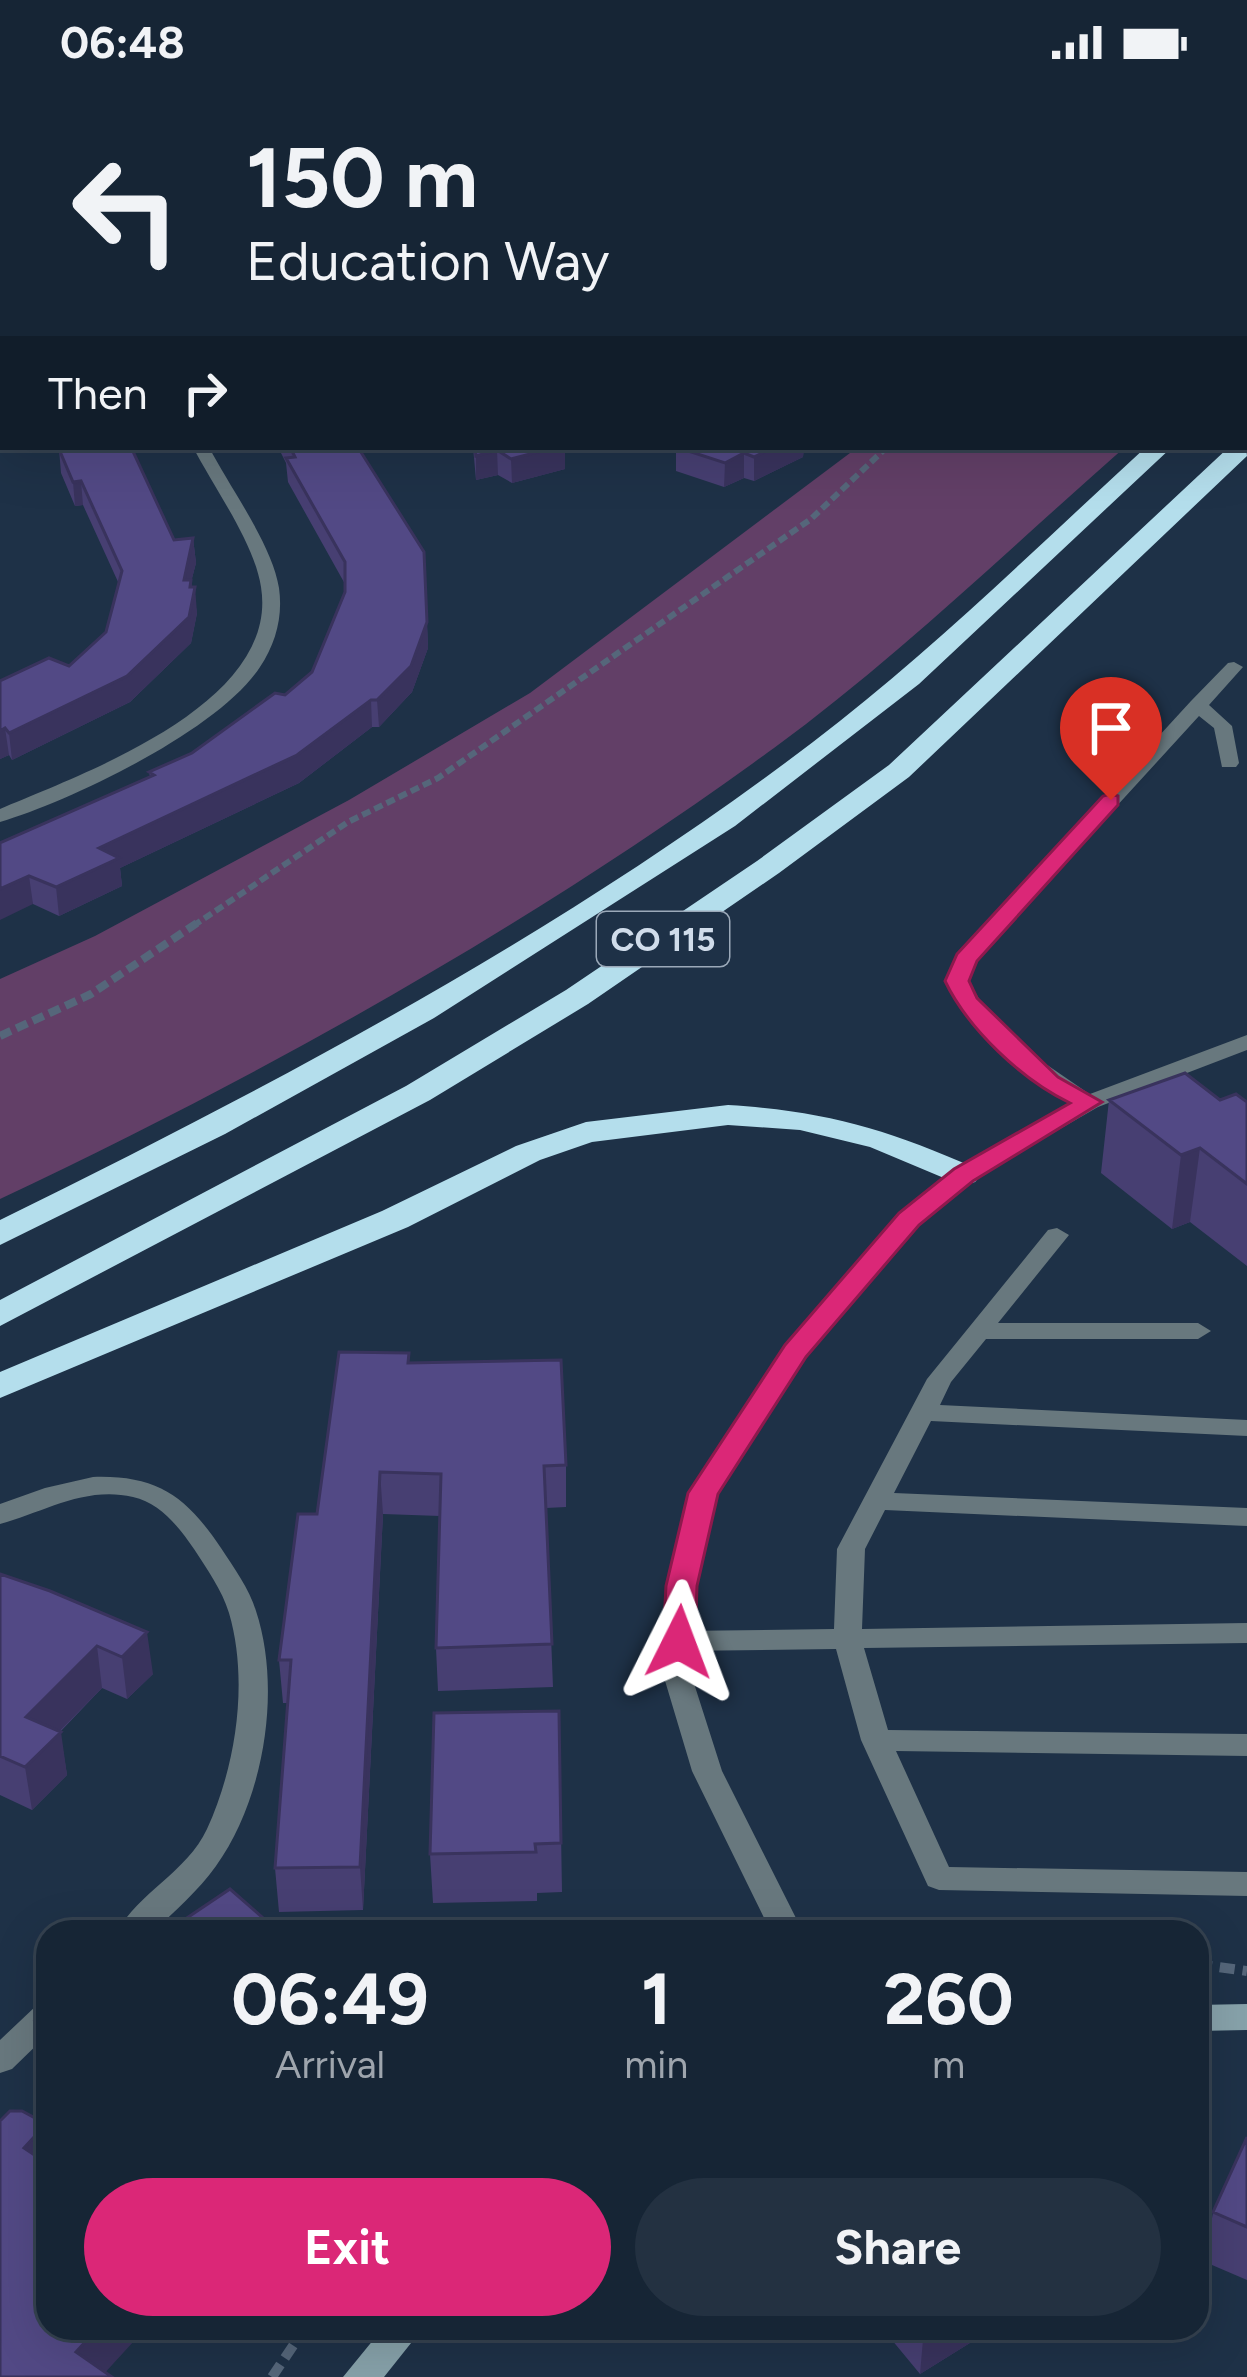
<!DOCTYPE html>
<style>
:root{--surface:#162535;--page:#233141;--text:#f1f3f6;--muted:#9ea5ad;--line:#354250;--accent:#db2777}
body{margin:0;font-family:Figtree,sans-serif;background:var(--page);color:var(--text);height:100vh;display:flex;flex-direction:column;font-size:45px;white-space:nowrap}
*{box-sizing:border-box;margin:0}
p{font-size:39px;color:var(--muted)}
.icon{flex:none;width:66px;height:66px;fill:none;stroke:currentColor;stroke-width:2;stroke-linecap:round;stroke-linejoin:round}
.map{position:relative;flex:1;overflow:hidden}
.details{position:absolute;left:36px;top:1836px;width:1173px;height:420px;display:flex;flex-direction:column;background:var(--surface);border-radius:36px;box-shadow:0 12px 48px #0002,0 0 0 3px var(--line)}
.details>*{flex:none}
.guide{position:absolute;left:0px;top:0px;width:1248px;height:366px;box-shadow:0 12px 48px #0002,0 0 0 3px var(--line);background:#162535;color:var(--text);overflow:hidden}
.pin{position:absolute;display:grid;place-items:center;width:102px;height:102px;color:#fff;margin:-123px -51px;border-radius:50% 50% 50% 0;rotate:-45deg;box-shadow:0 0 12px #0007}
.pin .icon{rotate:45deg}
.me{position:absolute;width:132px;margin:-66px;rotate:3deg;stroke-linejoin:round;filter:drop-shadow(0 0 9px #0008)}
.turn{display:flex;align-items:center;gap:42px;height:252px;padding:0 48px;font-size:54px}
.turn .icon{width:156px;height:156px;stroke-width:2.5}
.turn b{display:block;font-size:84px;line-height:102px}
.then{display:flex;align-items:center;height:114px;padding:0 48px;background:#0003;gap:24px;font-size:45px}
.eta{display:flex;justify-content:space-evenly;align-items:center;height:204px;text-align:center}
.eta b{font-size:72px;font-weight:700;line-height:84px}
.primary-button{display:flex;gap:24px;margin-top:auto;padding:24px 48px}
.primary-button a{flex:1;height:138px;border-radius:72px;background:var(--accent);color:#fff;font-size:48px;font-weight:700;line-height:138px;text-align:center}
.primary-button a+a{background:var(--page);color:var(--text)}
.status{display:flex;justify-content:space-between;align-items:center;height:84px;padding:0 60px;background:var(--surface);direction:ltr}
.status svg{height:33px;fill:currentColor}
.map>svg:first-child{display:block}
</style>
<div class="status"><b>06:48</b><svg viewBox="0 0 49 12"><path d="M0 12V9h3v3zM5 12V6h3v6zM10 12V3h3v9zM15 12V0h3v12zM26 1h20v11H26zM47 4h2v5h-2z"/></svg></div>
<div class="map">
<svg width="1247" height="2293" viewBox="0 0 1247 2293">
<rect width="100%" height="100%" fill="#1e3147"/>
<path fill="#623f67" d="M858 363H1125C1009 465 898 573 774 664 533 840 269 988 0 1115V895L95 852 349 716 530 609Z"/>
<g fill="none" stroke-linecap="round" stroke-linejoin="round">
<path stroke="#55667a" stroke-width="4.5" stroke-dasharray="8 3" stroke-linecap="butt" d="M128 0 148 3
M110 3 121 0"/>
<path stroke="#55667a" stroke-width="6" stroke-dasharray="9 4.5" stroke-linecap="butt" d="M193 842 348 738 438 694 811 435 887 363"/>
<path stroke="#55667a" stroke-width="8" stroke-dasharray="12 6" stroke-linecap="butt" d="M0 952 91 910 197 839"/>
<path stroke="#55667a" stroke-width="10" stroke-dasharray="15 8" stroke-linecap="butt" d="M1197 1880 1247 1887
M272 2293 305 2244"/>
<path fill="#68787e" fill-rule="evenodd" d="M1234 578 1243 583 1209 621 1232 642 1239 679 1236 683H1222L1214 644 1199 632 975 877 968 897 988 929 1021 963 1101 1018 1098 1023C1050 1031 968 936 946 897L958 871 1191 617 1228 579Z
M1057 1144 1069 1151 998 1239H1198L1211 1247 1198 1255H986L951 1298 940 1321 1247 1336V1352L931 1337 894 1409 1247 1424V1442L885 1426 865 1465 862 1545 1247 1539V1559L864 1564 888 1646 1247 1650V1672L896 1667 949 1783 1247 1788V1812L939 1806 928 1802 861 1656 836 1565 679 1567 669 1564 665 1557 669 1550 679 1547 834 1545 837 1465 927 1295 1048 1146Z
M93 1393C157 1391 186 1412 221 1464 234 1484 249 1504 256 1527 282 1606 264 1715 216 1782 198 1807 175 1827 153 1848H117C138 1809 187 1788 207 1745 236 1682 249 1597 229 1529 222 1506 207 1485 194 1465 179 1443 160 1419 133 1413 84 1402 45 1428 0 1440V1420L45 1404Z
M48 1917V1950L12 1985 0 1989V1956L37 1921Z"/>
<path fill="#68787e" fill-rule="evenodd" d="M905 0H920L922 3H907Z
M0 243H3V251H0Z
M193 363H209C230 404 272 460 279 504 283 532 276 559 260 583 219 646 71 717 0 738V725C84 689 280 620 261 503 254 458 214 404 193 363Z
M1247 951V966L1098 1023 971 1096 917 1140 804 1273 716 1409 695 1501 691 1590 722 1687 803 1848H771L692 1687 663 1590 667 1501 690 1409 786 1262 901 1130 955 1086 1082 1013Z"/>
<path fill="#87a2aa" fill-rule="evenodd" d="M1247 1920V1946L1197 1947V1921Z
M383 2244H423L384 2293H343Z"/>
<path fill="#b4deec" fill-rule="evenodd" d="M1247 277V292L1245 293V278Z
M1245 356 1247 372 909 693 779 789 588 920 430 1016 0 1242V1216L406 1002 566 906 757 777 889 681 1229 363H1245Z
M1146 363H1172L919 600 735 742 434 934 225 1050 0 1161V1136C282 997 562 849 813 658 931 568 1037 463 1146 363Z
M728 1021C824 1027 887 1045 975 1084L981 1091 975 1098 963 1102 870 1063 800 1046 728 1041 592 1058 540 1076 408 1143 0 1314V1288L382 1127 516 1062 586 1038Z"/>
</g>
<path fill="#473f72" d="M394 0H886L885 3H793L785 0 774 3H415Z
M969 0H1043L1046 3H972Z
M0 264 3 265V325L0 323Z
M278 363H348L424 468 428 564 412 608 379 643H372L299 699 120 784 122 802 59 832 33 820 0 759 150 693 149 688 192 669 285 611 312 588 345 508V500L288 398 286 379Z
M473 363H565V385L512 399 498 391 476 396Z
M676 363H804L803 373 754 397 744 394 724 403 676 387Z
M59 365 174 456 193 454 196 479 191 498 197 529 191 559 130 618 12 676 9 671 0 675V597L69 582 106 548 119 500 83 421 75 422 61 389Z
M1109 1016H1220L1247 1018V1182L1190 1138 1172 1145 1101 1089Z
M409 1269V1279L566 1381V1423L546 1424 553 1603 438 1607 436 1564 440 1432 383 1430 363 1826 279 1828 275 1784 288 1619H283L279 1576 317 1430Z
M0 1490 153 1590 127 1615 102 1604 60 1648 67 1691 32 1726 0 1711Z
M559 1627 562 1808 537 1809V1817L433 1819 430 1770Z
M48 1928V1990L43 1986 35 1937Z
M1247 2053V2196L1205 2178 1213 2128Z
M882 2244H994L920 2290Z"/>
<path fill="#39335d" d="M670 0H785L774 3H629Z
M3 196V220L0 222V198Z
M557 363H565V385L512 399 511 375Z
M775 363H804L803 373 754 397V373Z
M497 366 498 391 476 396V372Z
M744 369V394L724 403 725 379Z
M81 397 83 421 75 422 73 398Z
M193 454 196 479 191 498 193 515 195 503 197 529 191 559 130 618 12 676 9 649 184 496Z
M427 538 428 564 412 608 379 643 377 616Z
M371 616 372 643 299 699 120 784 122 802 59 832 56 803 99 764Z
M5 644 9 671 0 675V647Z
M29 792 33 820 0 836V805Z
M1200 1064 1190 1138 1172 1145 1181 1071Z
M380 1388 383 1430 363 1826 360 1783Z
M147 1548 153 1590 127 1615 122 1573Z
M97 1562 102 1604 32 1675 26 1633Z
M61 1648 67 1691 32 1726 25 1683Z
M46 2040 48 2051V2091L24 2064Z
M98 2244H146L101 2293 76 2268Z
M924 2244H994L920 2290Z"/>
<path fill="#524985" stroke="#39335d" stroke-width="3" d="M530 0H670L629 3H551Z
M842 0H879L878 3H851Z
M988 0H1043L1046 3H991Z
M0 176H3V196L0 198Z
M0 264 3 265V304L0 302Z
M77 363H131L174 456 193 454 184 496H191L190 503H195L189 533 127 592 9 649 5 644 0 647V597L49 574 69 582 106 548 122 487 81 397 73 398 59 365Z
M290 363H348L350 366 359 365 424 468 427 538 411 582 377 616H371L297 671 99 764 119 774 56 803 29 792 0 805V759L154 691 149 688 192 669 275 609 285 611 312 588 345 508V478L286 374 295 373Z
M475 363H557L511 375 497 366 476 372Z
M676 363H775L754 373 744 369 725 379Z
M1185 989 1220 1016 1236 1010 1247 1018V1100L1200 1064 1181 1071 1109 1016Z
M339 1268 409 1269 408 1279 561 1276 566 1381 544 1382 552 1560 436 1564 441 1390 380 1388 360 1783 275 1784 291 1576H279L298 1430H317Z
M0 1490 50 1507 147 1548 122 1573 97 1562 26 1633 61 1648 25 1683 0 1672Z
M559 1627 561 1759 535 1760 536 1768 430 1770 434 1629Z
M230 1805 279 1848H166Z
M48 1928V1949L35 1937Z
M10 2027H22L46 2040 24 2064 48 2080V2244H98L76 2268 112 2293H0V2037Z
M1247 2053V2143L1213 2128Z"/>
<path fill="#db2777" stroke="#8e194d" stroke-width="3" d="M1111 710 1118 712V721L977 877 969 897 977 914 1058 993 1102 1018 973 1097 919 1141 806 1273 718 1410 697 1502 695 1558 690 1565H667L663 1558 666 1502 688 1409 785 1261 899 1129 954 1085 1070 1019C1022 996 968 945 945 897L957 870 1103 712Z"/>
<g text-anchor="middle" stroke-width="9" stroke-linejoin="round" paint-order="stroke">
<rect fill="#1e3147" stroke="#9ba9b9" stroke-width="3" x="597" y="828" width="132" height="54" rx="9"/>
<g font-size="33" font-weight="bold" fill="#d0dcea">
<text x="663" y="867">CO 115</text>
</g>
</g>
</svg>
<div class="pin" style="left:1111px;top:716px;background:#d93025"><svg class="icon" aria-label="arrive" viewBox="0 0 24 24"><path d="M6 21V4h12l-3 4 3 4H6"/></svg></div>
<svg class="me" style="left:679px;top:1558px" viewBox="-20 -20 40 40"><path d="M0-17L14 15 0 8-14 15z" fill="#db2777" stroke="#fff" stroke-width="4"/></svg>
<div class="guide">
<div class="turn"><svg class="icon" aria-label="left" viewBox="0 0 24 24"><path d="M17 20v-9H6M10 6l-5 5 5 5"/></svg><div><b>150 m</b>Education Way</div></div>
<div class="then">Then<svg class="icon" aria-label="right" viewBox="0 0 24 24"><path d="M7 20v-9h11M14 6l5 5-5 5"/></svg></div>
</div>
<section class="details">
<div class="eta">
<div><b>06:49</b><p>Arrival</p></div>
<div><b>1</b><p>min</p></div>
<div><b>260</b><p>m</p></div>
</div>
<div class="primary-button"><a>Exit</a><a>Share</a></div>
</section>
</div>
